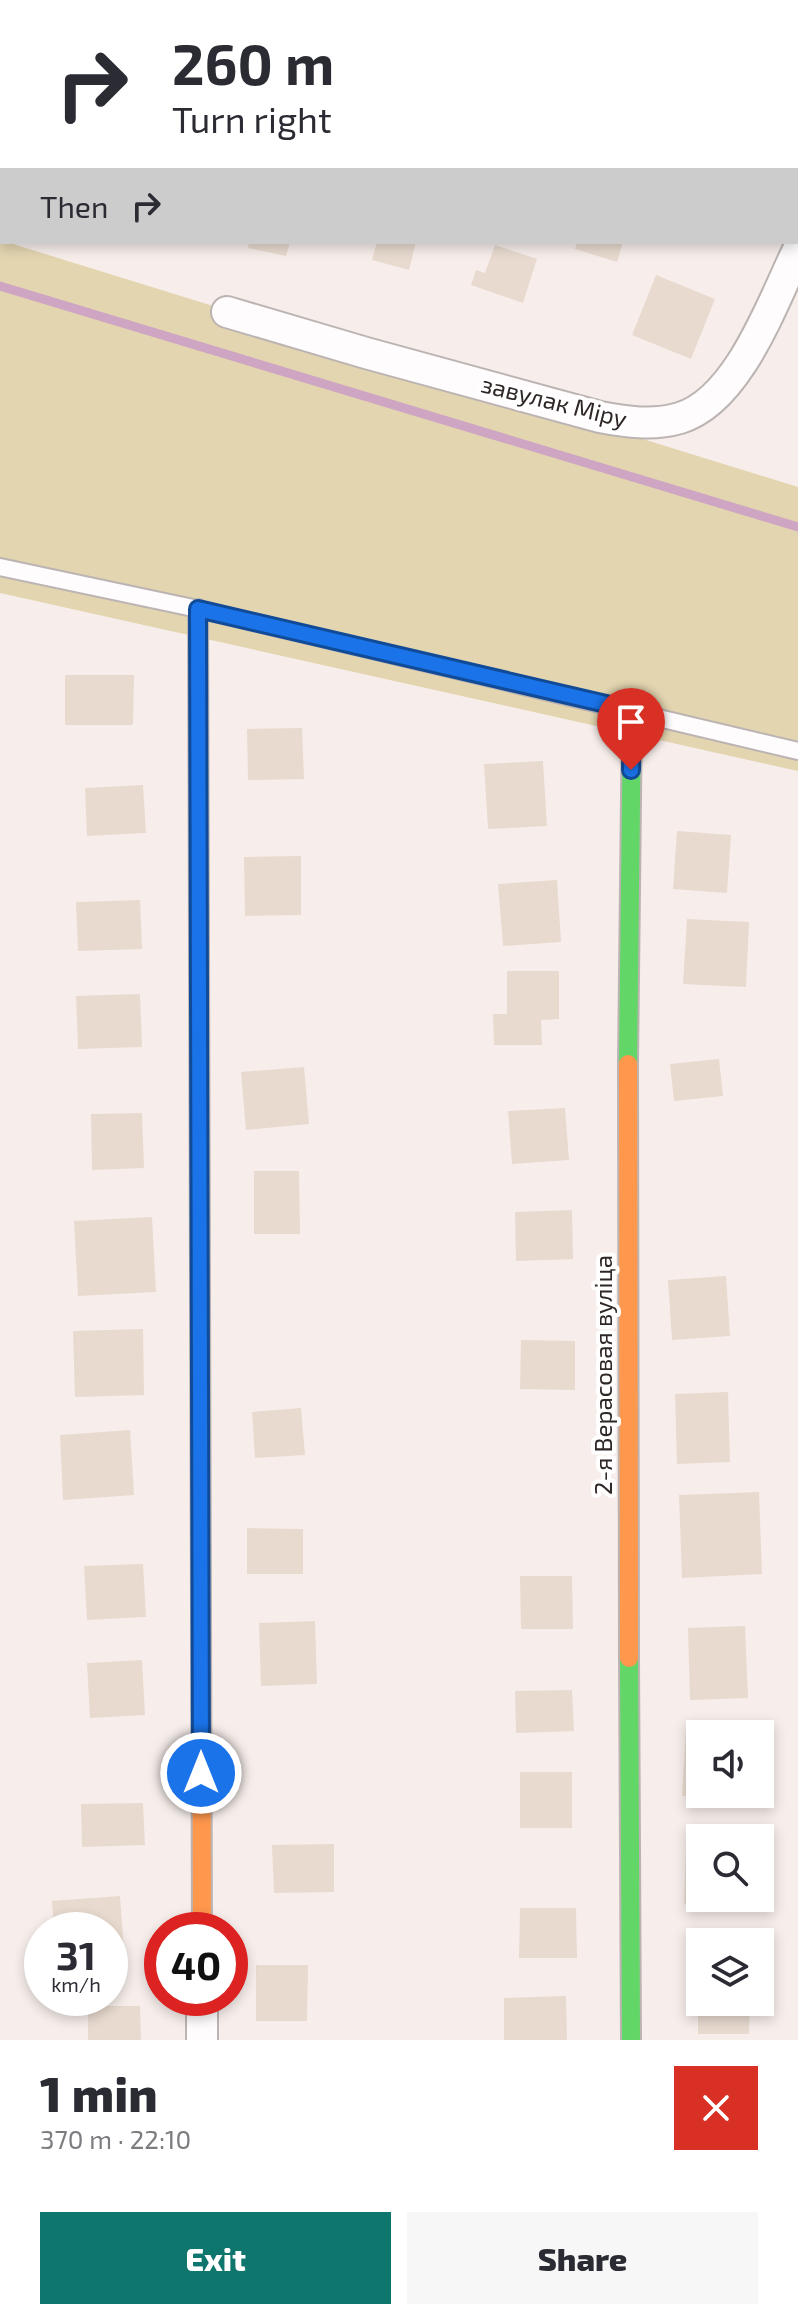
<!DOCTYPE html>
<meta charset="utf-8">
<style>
:root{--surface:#fff;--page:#f7f7f7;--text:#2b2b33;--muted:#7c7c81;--accent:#0f766e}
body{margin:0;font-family:"Exo 2",sans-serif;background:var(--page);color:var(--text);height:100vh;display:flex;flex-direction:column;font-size:30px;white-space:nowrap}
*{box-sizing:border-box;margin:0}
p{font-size:26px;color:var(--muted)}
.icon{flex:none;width:44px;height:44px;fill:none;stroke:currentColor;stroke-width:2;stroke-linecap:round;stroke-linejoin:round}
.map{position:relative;height:2040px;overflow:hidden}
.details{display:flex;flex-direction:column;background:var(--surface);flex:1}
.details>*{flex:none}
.hud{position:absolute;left:0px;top:0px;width:798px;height:244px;box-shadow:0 4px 12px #0003;background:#fff;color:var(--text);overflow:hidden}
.fabs{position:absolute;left:686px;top:1720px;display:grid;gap:16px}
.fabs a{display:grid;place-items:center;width:88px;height:88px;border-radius:0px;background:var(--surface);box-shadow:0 4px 12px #0003;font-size:40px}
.speed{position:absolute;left:24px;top:1912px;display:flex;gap:16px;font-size:40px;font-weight:700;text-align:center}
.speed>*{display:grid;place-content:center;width:104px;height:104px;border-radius:50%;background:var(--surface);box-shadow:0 4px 12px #0003;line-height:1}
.speed small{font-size:20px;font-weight:400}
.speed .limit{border:12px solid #d22;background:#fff;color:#111}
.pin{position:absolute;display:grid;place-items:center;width:68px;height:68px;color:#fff;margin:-82px -34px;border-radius:50% 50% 50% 0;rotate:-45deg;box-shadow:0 0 8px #0007}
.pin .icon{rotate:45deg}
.me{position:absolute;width:88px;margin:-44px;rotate:0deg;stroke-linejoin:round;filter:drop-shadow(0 0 6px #0008)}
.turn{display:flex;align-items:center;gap:28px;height:168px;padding:0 40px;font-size:36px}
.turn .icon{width:104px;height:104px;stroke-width:2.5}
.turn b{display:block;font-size:56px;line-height:68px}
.then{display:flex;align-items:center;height:76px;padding:0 40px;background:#0003;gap:16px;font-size:30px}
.round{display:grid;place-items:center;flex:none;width:84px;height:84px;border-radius:0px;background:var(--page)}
.headline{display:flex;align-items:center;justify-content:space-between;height:136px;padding:0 40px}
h1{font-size:48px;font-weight:800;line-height:60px}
.cta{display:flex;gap:16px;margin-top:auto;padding:16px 40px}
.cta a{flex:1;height:92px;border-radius:0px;background:var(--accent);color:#fff;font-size:32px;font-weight:800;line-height:92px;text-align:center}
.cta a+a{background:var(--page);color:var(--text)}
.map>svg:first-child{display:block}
</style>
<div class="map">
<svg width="798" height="2040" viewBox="0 0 798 2040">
<rect width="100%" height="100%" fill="#f7eeeb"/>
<path fill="#e3d5b0" d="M0 240 798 487V771L0 593Z"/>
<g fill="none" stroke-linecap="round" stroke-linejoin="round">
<path stroke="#cea5c3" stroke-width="9" d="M0 286 798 527"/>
</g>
<path fill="#e8dacf" d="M249 242H290L286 256 248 248Z
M377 242H416L409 270 372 260Z
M577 242H623L617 262 575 249Z
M495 245 537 259 523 303 471 285 476 270 485 273Z
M656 275 715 299 691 359 632 335Z
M65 675H134L133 725H65Z
M302 728 304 779 248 780 247 729Z
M543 761 547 826 488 829 484 764Z
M143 785 146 833 87 836 85 788Z
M677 831 731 835 727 893 673 889Z
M301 856V915L245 916 244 857Z
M557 880 561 942 503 946 498 884Z
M140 900 142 949 78 951 76 902Z
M687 919 749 922 746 987 683 984Z
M507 971H559V1019L541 1020 542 1045H494L493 1014H507Z
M140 994 142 1047 78 1049 76 996Z
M719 1059 723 1096 674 1101 670 1064Z
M304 1067 309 1124 246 1130 241 1072Z
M565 1108 569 1160 512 1164 508 1111Z
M142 1113 144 1168 92 1170 91 1114Z
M254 1171H299L300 1234H254Z
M572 1210 573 1259 516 1261 515 1212Z
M152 1217 156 1292 78 1296 74 1221Z
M726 1276 730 1336 672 1340 668 1280Z
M143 1329 144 1395 75 1397 73 1331Z
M521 1340 575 1341V1390L520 1389Z
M728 1392 730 1462 677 1464 675 1394Z
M301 1408 305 1455 255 1458 252 1412Z
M130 1430 134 1495 63 1500 60 1435Z
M759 1492 762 1574 682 1578 679 1495Z
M247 1528 303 1529V1574H247Z
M143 1564 146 1617 87 1620 84 1566Z
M520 1576H572L573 1629H521Z
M315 1621 317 1684 261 1686 259 1623Z
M745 1626 748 1698 690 1700 688 1628Z
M142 1660 145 1715 90 1718 87 1663Z
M572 1690 574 1731 516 1733 515 1691Z
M686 1727 743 1729 742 1734H700V1794H739V1799L682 1796Z
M520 1772H572V1828H520Z
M143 1803 145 1845 82 1847 81 1804Z
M334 1844V1892L274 1893 272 1845Z
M686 1844 700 1845V1898H741V1906L684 1904Z
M120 1896 124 1951 110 1952V1930H54L52 1901Z
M520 1908H576L577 1958H519Z
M256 1965H308L307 2021H256Z
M566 1996 567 2040H504V1998Z
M698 2002H750L749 2034H698Z
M88 2006H140L141 2040H88Z"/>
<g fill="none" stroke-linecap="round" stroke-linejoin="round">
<defs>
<path id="lane" d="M0 567 198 609 798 751"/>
<path id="street" d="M227 312 366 353 600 417C626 422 653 426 680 418 739 400 773 301 798 250
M202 1998V2040"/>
<path id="fast" d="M198 609 200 1284
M628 1064 632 710
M629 1658 631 2040"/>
<path id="slow" d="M628 1064 629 1658
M200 1284 202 1930"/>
</defs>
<use href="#lane" stroke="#bcb4b2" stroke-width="20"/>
<use href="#street" stroke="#bcb4b2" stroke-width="34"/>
<use href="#fast" stroke="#bcb4b2" stroke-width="22"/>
<use href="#slow" stroke="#bcb4b2" stroke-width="22"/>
<use href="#lane" stroke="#fefcfc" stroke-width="16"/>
<use href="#street" stroke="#fefcfc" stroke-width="30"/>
<use href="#fast" stroke="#63d668" stroke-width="18"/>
<use href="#slow" stroke="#ff974d" stroke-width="18"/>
</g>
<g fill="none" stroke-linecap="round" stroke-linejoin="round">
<defs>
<path id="route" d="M201 1773 198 609 632 710 631 770"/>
</defs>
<use href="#route" stroke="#114b97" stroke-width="20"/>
<use href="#route" stroke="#1a73e8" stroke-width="14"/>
</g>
<g text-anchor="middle" stroke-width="8" stroke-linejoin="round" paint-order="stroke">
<g font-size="24" fill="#2f2725" stroke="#fff">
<text transform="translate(554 402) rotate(14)" y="8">завулак Міру</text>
<text transform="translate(604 1375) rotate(-90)" y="8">2-я Верасовая вуліца</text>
</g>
</g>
</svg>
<div class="fabs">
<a><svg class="icon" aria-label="sound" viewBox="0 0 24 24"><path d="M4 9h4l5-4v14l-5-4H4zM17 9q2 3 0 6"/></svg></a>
<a><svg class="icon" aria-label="search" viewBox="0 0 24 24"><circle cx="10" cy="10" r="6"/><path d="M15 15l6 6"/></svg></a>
<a><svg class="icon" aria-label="layers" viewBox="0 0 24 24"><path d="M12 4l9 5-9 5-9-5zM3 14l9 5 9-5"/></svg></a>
</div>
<div class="speed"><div>31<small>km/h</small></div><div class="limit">40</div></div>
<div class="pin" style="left:631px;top:770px;background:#d93025"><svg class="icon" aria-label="arrive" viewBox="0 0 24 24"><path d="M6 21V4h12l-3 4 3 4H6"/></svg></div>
<svg class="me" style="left:201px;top:1773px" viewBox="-20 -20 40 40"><circle r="17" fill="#1a73e8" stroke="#fff" stroke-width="3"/><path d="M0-11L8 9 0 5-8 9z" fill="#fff"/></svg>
<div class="hud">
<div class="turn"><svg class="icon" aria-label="right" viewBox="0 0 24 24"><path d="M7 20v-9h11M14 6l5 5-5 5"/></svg><div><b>260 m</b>Turn right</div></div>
<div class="then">Then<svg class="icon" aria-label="right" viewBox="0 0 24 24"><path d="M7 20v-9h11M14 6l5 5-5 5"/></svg></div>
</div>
</div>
<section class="details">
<div class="headline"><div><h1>1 min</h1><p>370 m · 22:10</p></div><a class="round" style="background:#d93025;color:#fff"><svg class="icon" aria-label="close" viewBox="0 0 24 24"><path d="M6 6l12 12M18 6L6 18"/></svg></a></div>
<div class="cta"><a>Exit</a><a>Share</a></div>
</section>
